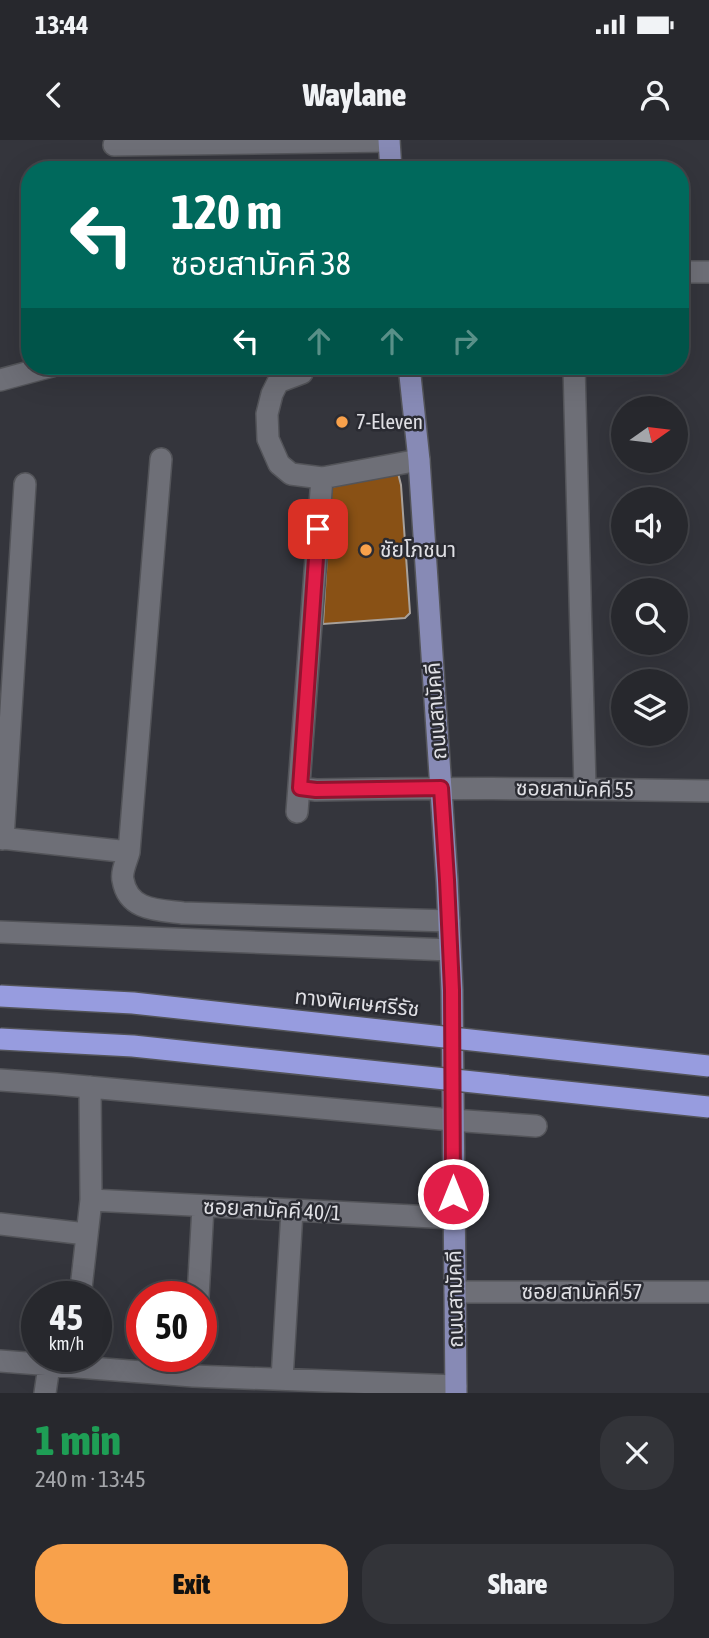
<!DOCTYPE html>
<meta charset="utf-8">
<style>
:root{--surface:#27282d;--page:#333439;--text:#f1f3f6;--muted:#a4a6aa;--line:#434449;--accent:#f8a14b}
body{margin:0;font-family:"Asap Condensed","Noto Sans Thai",sans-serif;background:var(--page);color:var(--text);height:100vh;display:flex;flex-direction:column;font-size:26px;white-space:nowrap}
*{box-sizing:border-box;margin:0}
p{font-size:23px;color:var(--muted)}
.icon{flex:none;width:38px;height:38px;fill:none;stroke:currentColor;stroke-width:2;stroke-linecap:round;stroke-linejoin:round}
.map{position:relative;height:1253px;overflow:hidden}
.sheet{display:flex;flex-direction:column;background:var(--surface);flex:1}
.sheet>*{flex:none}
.guide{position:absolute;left:21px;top:21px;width:668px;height:214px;border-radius:28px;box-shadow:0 7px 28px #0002,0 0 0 2px var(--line);background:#00695c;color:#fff;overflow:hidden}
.needle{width:46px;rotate:76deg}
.fabs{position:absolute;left:611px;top:256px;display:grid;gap:14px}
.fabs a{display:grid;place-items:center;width:77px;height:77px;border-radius:50%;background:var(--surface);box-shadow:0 7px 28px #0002,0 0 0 2px var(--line);font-size:35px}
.speed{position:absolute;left:21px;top:1141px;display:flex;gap:14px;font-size:35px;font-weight:700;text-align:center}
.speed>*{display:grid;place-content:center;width:91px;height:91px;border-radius:50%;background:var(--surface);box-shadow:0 7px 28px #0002,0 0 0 2px var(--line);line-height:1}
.speed small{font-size:18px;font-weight:400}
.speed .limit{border:10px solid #d22;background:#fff;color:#111}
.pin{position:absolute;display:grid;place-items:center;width:60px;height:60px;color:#fff;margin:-30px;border-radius:14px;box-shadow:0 4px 10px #0006}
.me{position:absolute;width:77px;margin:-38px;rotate:0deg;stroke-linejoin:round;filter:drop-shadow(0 0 5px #0008)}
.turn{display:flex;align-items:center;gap:24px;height:147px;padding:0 35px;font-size:32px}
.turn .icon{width:91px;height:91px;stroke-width:2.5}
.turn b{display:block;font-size:49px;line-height:60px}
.lanes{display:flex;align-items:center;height:66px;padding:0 35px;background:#0003;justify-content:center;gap:35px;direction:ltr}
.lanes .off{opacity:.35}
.round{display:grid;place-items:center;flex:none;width:74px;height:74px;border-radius:28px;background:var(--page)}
.headline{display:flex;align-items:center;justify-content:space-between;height:119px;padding:0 35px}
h1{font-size:42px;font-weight:800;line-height:52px;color:#1e9e55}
.button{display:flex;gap:14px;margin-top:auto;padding:14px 35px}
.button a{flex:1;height:80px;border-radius:28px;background:var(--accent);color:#111;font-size:28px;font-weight:800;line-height:80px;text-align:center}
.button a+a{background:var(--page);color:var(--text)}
.status{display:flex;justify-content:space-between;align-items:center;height:49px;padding:0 35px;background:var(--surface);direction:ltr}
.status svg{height:19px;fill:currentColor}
header{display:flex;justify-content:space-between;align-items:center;height:91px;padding:0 35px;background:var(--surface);font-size:32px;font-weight:800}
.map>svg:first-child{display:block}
</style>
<div class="status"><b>13:44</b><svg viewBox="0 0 49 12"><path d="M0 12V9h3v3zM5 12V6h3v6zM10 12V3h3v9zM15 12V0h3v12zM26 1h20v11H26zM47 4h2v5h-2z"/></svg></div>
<header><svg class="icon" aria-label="back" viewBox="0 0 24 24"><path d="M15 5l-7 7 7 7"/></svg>Waylane<svg class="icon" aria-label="person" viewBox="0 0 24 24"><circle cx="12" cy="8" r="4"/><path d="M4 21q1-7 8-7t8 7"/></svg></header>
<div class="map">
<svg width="709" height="1253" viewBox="0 0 709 1253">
<rect width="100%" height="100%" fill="#34353c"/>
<path fill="#895115" stroke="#a8a19b" stroke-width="2" d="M398 333 401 345 410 473 405 478 323 484 331 347Z"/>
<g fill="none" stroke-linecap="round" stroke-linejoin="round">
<defs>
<path id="minor" d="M114 5 389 1
M681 132H709
M574 226 585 648
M302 233 278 242 272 254 267 274 268 299 279 324 291 334 322 338
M0 240 52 226
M161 319 129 712C127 720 121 732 123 740 128 771 159 770 183 773L449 781
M300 648 316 650C447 648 578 648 709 651
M297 672 322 338 419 320
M0 698 129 712
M3 699 25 344
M0 792 450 810
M0 940 56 944 452 980 536 986
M91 1060 453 1078
M0 1084 86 1094
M455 1152H709
M80 1157 91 1060 90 947
M198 1157 203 1067
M0 1221 193 1236 456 1246
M282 1239 292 1071
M45 1253 49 1226"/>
<path id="major" d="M389 0 391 30
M409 226 419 320 447 740 452 850 456 1253"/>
</defs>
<use href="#minor" stroke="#535459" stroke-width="24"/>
<use href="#major" stroke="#535459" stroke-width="24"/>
<use href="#minor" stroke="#6e6f77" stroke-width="21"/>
<use href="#major" stroke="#878ab5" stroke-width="21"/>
<defs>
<path id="highway-bridge" d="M0 856 133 863 709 926
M0 899 133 906 709 967"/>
</defs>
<use href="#highway-bridge" stroke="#535459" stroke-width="24" stroke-linecap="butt"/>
<use href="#highway-bridge" stroke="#979cdf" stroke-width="21"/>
</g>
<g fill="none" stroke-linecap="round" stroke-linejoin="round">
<defs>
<path id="route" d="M318 389 300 648 316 650 441 648 447 740 452 850 453 1054"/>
</defs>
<use href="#route" stroke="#92132f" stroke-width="18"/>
<use href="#route" stroke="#e11d48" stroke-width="12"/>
</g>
<g fill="#f8a14b" stroke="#2a2b32" stroke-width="2.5">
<circle cx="342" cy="282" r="7"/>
<circle cx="366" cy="410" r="7"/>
</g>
<g text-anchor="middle" stroke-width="5" stroke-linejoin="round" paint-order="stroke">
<g font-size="21" fill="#e0e0e5" stroke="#2a2b32" text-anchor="start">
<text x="356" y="289">7-Eleven</text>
<text x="380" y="417">ชัยโภชนา</text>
</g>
<g font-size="21" fill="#e0e0e5" stroke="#2a2b32">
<text transform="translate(436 571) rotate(-94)" y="7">ถนนสามัคคี</text>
<text transform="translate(575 649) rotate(1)" y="7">ซอยสามัคคี 55</text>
<text transform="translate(357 863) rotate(6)" y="7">ทางพิเศษศรีรัช</text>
<text transform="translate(272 1070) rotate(3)" y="7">ซอย สามัคคี 40/1</text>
<text x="582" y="1159">ซอย สามัคคี 57</text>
<text transform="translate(455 1159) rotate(-91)" y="7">ถนนสามัคคี</text>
</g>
</g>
</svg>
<div class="fabs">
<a><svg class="needle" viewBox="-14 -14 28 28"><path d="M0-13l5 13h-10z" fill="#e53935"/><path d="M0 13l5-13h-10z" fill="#a4a6aa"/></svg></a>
<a><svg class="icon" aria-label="sound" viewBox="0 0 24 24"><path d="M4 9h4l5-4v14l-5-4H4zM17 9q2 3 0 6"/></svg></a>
<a><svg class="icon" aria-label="search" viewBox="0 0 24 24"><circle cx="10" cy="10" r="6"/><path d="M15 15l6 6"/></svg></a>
<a><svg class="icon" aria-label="layers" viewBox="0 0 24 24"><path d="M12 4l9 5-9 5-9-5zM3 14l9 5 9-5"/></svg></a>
</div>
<div class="speed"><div>45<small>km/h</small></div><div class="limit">50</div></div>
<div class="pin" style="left:318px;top:389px;background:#d93025"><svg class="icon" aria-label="arrive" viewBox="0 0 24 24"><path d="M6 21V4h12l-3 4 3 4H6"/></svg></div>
<svg class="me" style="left:453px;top:1054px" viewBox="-20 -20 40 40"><circle r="17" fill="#e11d48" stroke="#fff" stroke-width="3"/><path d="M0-11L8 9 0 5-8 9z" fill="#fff"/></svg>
<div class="guide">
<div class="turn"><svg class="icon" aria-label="left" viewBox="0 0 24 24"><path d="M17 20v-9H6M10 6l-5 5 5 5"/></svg><div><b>120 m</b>ซอยสามัคคี 38</div></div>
<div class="lanes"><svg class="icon" aria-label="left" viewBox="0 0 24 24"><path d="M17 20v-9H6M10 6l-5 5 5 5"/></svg><svg class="icon off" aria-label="ahead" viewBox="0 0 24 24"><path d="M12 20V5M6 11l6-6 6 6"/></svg><svg class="icon off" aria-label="ahead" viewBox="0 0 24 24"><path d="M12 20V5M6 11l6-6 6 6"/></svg><svg class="icon off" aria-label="right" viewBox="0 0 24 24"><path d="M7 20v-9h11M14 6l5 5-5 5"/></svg></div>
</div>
</div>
<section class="sheet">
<div class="headline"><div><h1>1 min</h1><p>240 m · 13:45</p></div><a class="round"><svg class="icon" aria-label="close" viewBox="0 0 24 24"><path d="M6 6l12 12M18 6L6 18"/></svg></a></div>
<div class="button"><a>Exit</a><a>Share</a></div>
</section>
